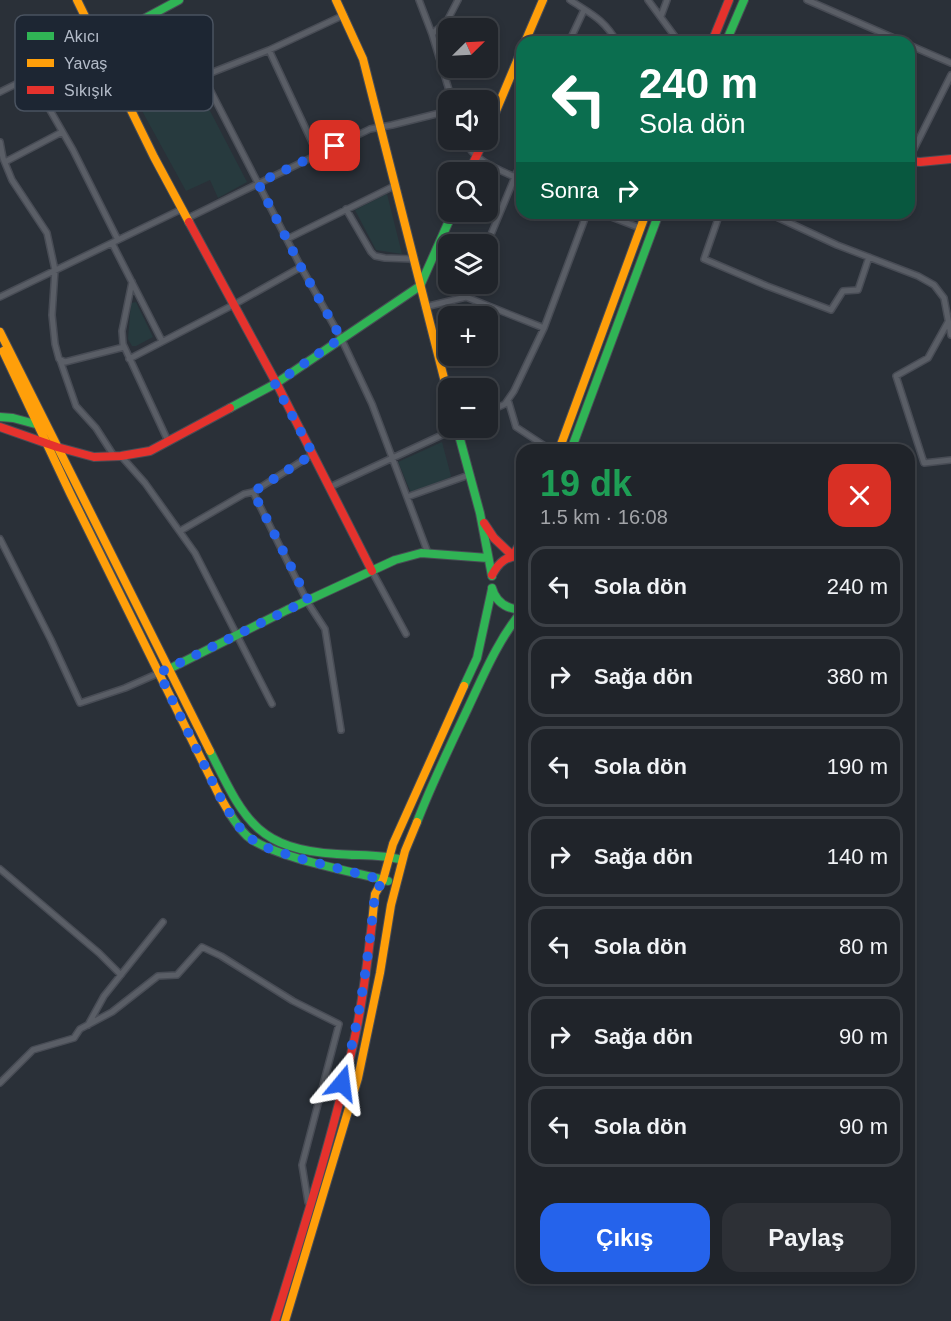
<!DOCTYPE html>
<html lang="tr">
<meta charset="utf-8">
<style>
:root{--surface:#20242a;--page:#2d3036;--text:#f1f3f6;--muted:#a2a4a8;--line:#3d4147;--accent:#2563eb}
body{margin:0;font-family:Arial,sans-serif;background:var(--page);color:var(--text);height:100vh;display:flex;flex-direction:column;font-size:22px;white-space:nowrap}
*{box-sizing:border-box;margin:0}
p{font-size:20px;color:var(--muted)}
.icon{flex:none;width:33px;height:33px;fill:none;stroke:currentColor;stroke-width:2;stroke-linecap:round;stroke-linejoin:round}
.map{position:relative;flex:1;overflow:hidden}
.panel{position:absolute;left:516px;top:444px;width:399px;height:840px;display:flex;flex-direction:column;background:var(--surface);border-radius:18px;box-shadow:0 3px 9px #0003,0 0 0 2px var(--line)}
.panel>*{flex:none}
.top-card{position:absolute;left:516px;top:36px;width:399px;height:183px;border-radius:18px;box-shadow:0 3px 9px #0003,0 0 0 2px var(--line);background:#0b6e4f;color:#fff;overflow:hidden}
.needle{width:39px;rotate:66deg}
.fabs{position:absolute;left:438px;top:18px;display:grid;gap:12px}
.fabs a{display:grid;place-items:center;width:60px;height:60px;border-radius:12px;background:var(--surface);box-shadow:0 3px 9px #0003,0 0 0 2px var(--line);font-size:30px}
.pin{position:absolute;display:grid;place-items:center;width:51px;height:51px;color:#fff;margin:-26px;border-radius:12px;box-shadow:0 3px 9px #0006}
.me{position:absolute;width:66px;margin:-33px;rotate:16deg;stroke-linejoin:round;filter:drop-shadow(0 0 4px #0008)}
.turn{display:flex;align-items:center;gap:21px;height:126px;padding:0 24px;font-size:27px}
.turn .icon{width:78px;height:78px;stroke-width:2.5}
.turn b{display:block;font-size:42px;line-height:51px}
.then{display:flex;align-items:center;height:57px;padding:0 24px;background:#0003;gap:12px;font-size:22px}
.round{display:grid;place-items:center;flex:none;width:63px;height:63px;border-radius:18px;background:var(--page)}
.summary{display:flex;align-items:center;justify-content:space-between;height:102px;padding:0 24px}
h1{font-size:36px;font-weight:700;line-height:45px;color:#1e9e55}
.primary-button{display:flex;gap:12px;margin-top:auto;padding:12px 24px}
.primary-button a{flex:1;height:69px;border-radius:18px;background:var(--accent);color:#fff;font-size:24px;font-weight:700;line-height:69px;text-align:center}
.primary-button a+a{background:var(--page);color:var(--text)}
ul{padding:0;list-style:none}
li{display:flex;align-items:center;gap:18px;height:81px;margin:0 12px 9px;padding:0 12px;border:3px solid var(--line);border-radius:18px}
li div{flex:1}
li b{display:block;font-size:22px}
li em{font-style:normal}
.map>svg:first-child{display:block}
</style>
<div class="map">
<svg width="951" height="1321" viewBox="0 0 951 1321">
<rect width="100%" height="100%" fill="#2a3038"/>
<path fill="#273a3e" d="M195 82 247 182 218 198 210 180 186 191 141 109Z
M387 194 402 254 376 250 355 210Z
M136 302 153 337 136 346H132L128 339 131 303Z
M442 442 451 476 449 478 411 493 398 462Z"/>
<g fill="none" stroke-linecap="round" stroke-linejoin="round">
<defs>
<path id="street" d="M419 0 432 34 452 100
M570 0C591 14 604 19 617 42
M648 0 679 42
M807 0 903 42
M661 16 667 0
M432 34 447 21 458 0
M569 42 584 10
M909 45 951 63
M269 50 344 15
M31 77 73 150 118 240
M0 92 99 43
M129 104 203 76
M465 140C472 161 502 171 522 180
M0 142 3 158 12 180 47 233 55 270 52 315 55 344 59 359 65 362 124 347
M318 155 269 50 203 76 301 267 341 338 372 404 428 553
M909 159 951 75
M5 162 62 132
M346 209 371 252 375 256 385 258 413 259
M601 213 640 228
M720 213 704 259 767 286 831 310 843 291 858 290 869 257
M768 213 837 245 918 276 934 285 944 298 951 335
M188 218 370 129 392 125 448 111
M287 239 394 186
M112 243 162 341
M487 244 522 160
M132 282 122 331 123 344 168 441
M0 297 182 209
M466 297 471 284
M425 307 466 297 544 328
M948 322 928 358 896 376 924 463 951 460
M129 359 235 304 301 267
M60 360 76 406 96 428 114 456
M508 400 516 427 548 448 560 449
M488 412 505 404 514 391 544 328 587 213
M121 456 145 483 195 553 272 704
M330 487 457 428
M253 492 308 603 325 629 341 730
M407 497 469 475
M180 531 244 494 253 492 313 454
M0 539 51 640 80 703 125 688 159 673
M372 571 406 634
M0 869 99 953 121 975
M88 1025 104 996 163 922
M0 1083 33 1050 74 1038 80 1029 112 1012 158 976 177 975 202 947 221 956 293 1001 339 1024 302 1165 308 1202"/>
<path id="fast" d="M726 42 744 0
M99 43 179 0
M230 408 275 384 420 286 453 212
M0 417 13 418 39 425
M457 428 480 513 492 576
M571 450 659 213
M492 588C496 603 507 609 522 610
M167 670 287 610 395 560 421 553 488 558
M464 686 477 658 492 589
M210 751C244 818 255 849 337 854 359 856 381 854 402 860
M230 814C235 822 241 830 247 836 271 857 355 872 388 881
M417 822C432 783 450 746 468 708 484 674 498 640 522 611"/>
<path id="slow" d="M77 0 154 157 189 222
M336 0 363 59 448 394
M525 42 543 0
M488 130 522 49
M0 332 210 751
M3 351 70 493 219 795 230 814
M559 450 646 213
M372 923 375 894 383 880 393 844 464 686
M285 1321 358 1078 380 973 391 905 405 851 417 822"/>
<path id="jam" d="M712 42 729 0
M909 161 920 162 951 159
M469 172 484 140
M189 222 279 388 372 571
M0 427 57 447 94 457 121 456 150 451 230 408
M484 523 494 538 513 556 522 540
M492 575C499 562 507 555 522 556
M275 1321C305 1224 336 1126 357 1027 364 992 368 957 372 923"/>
</defs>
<use href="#street" stroke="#484c55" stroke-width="8"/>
<use href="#fast" stroke="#484c55" stroke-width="10"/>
<use href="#slow" stroke="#484c55" stroke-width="10"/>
<use href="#jam" stroke="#484c55" stroke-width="10"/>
<use href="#street" stroke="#5a5e66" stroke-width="5"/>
<use href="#fast" stroke="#30b455" stroke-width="8"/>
<use href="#slow" stroke="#ff9f0a" stroke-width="8"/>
<use href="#jam" stroke="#e5322d" stroke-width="8"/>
</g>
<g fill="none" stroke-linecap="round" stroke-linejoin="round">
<path stroke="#2563eb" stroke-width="10" stroke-dasharray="0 18" d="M335 146 258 183 301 267 341 338 275 384 313 454 253 492 308 600 159 673 219 795 235 822 248 837 265 847 294 857 383 880 375 894C368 958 360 1021 342 1083"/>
</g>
<rect x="15" y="15" width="198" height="96" rx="9" fill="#1d2633" stroke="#4a5360" stroke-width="1.5"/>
<rect x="27" y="32" width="27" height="8" fill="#30b455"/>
<rect x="27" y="59" width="27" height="8" fill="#ff9f0a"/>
<rect x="27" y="86" width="27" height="8" fill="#e5322d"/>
<g font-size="16" fill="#b4bcc9">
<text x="64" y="42">Akıcı</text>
<text x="64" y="69">Yavaş</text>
<text x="64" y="96">Sıkışık</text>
</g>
</svg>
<div class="fabs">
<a><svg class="needle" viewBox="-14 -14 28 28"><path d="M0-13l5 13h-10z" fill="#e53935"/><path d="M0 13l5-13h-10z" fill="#a2a4a8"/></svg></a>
<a><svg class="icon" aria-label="sound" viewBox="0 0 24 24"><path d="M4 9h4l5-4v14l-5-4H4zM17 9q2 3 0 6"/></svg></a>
<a><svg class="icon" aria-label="search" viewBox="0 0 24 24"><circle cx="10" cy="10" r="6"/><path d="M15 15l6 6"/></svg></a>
<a><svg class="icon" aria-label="layers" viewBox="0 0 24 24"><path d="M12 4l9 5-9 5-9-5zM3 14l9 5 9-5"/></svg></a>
<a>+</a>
<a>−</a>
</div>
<div class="pin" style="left:335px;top:146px;background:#d93025"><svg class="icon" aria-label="arrive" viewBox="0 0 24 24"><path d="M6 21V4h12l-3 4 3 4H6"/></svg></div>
<svg class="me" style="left:342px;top:1083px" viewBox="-20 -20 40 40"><path d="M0-17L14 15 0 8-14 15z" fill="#2563eb" stroke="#fff" stroke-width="4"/></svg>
<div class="top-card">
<div class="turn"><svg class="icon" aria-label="left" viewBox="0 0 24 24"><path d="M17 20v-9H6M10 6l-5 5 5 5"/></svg><div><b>240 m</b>Sola dön</div></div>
<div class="then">Sonra<svg class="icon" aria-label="right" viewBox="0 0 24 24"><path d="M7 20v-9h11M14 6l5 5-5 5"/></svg></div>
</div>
<section class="panel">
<div class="summary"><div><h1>19 dk</h1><p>1.5 km · 16:08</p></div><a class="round" style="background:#d93025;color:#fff"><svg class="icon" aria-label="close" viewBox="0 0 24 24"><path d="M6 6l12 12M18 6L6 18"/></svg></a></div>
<ul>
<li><svg class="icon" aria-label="left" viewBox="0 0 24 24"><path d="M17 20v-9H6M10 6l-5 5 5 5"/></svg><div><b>Sola dön</b></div><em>240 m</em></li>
<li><svg class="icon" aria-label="right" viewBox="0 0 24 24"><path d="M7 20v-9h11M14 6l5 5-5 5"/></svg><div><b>Sağa dön</b></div><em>380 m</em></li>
<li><svg class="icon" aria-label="left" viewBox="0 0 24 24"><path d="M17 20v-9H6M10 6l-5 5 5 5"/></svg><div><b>Sola dön</b></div><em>190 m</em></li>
<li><svg class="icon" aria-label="right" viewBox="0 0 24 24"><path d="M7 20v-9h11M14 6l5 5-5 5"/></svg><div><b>Sağa dön</b></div><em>140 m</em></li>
<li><svg class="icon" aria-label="left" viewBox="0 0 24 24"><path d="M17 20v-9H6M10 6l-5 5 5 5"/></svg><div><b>Sola dön</b></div><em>80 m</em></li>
<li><svg class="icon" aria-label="right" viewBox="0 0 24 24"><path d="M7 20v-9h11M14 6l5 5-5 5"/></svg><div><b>Sağa dön</b></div><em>90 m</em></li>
<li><svg class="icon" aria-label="left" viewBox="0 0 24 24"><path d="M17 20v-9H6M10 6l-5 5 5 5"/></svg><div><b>Sola dön</b></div><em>90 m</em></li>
</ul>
<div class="primary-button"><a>Çıkış</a><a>Paylaş</a></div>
</section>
</div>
